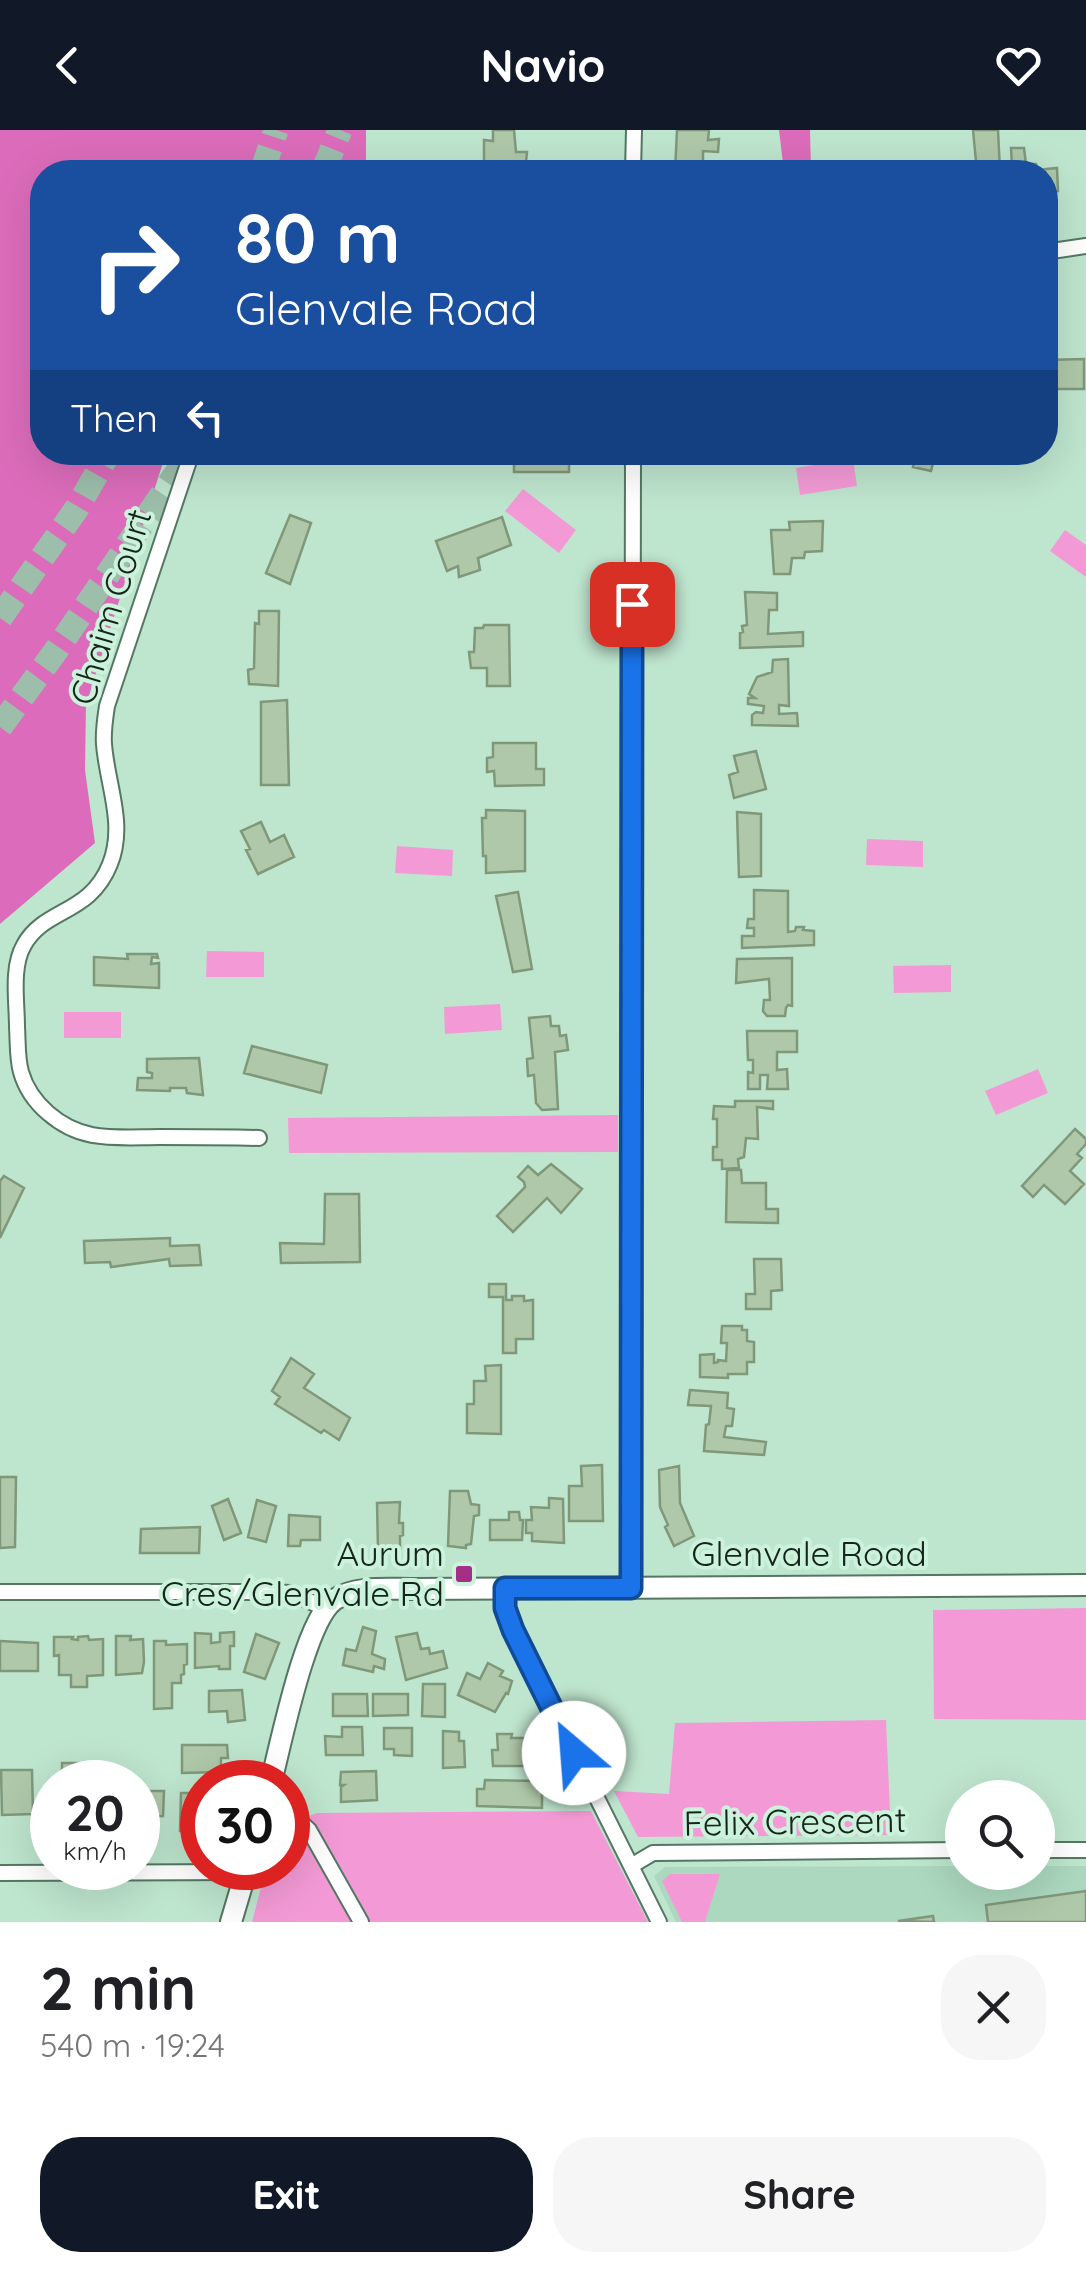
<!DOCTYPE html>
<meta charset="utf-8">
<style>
:root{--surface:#fff;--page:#f6f6f6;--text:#202124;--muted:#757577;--accent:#111827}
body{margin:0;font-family:Quicksand,sans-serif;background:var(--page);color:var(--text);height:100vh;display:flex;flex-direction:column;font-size:38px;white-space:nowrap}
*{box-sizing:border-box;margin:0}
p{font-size:32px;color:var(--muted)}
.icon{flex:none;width:55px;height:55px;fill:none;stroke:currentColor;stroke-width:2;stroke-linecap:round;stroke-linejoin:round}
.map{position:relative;height:1792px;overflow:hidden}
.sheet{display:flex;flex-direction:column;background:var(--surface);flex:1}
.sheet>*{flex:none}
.top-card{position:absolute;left:30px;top:30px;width:1028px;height:305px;border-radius:40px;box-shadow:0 10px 40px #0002;background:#1a4fa0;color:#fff;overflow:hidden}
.buttons{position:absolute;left:945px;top:1650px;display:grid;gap:20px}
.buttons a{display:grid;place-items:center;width:110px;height:110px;border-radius:50%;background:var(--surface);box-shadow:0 10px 40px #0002;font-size:50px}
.speed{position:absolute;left:30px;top:1630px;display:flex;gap:20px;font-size:50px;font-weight:700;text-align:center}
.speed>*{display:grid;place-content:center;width:130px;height:130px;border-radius:50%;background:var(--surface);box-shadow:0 10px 40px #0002;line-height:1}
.speed small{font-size:25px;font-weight:400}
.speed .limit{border:15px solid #d22;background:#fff;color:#111}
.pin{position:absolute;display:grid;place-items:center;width:85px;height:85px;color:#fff;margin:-42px;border-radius:20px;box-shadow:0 5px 15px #0006}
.me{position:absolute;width:110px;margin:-55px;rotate:333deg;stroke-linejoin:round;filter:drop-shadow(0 0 8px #0008)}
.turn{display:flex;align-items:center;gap:35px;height:210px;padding:0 40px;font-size:45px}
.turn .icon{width:130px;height:130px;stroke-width:2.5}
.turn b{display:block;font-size:70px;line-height:85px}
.then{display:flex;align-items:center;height:95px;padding:0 40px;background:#0003;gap:20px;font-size:38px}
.round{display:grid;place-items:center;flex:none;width:105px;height:105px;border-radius:40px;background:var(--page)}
.overview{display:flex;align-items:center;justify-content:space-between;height:170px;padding:0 40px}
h1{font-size:60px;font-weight:700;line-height:75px}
.cta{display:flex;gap:20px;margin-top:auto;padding:20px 40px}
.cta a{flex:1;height:115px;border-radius:40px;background:var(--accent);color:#fff;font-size:40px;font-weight:700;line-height:115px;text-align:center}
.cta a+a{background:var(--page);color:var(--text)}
header{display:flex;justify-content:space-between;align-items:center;height:130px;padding:0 40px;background:var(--accent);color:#fff;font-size:45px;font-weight:700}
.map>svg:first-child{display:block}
</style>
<header><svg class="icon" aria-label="back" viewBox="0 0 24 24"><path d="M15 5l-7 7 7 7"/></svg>Navio<svg class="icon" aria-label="heart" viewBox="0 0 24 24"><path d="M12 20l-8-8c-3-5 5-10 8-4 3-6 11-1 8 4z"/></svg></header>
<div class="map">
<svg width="1086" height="1792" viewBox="0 0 1086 1792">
<rect width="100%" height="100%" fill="#bee5ce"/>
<path fill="#abd8be" d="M962 1736V1742H1038V1736H1086V1792H676L654 1746 665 1737Z"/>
<path fill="#f39ad6" d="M853 329 857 356 800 365 796 338Z
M523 359 576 400 559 423 505 381Z
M1065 400 1086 415V447L1050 421Z
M867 709 923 711V737L866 735Z
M397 716 453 720 452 746 395 743Z
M207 821 264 822V847H206Z
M951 835V862L894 863 893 836Z
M500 874 502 900 445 904 444 877Z
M64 882H121V908H64Z
M1038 939 1048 963 996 985 985 961Z
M618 985V1022L289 1023 288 988Z
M1086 1478V1590L934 1589 933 1480Z
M886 1590 891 1705 638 1707 614 1661 669 1664 675 1593Z
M591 1681 648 1792H252L266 1738H288V1694L317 1683Z
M670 1744H720L705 1792H682L662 1751Z"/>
<path fill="#dc6cbb" d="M0 0H366V42H42V322L166 323 86 575 85 640 95 713 0 794Z
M779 0H810L811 42H784Z"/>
<path fill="#afc8a9" stroke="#80987a" stroke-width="2.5" d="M493 0H514L516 22H527L525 42H529H484V10L493 11Z
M677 0H709L708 10 719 9 718 22 703 21V42H675Z
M973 0H998L1000 41 1009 40 1012 36 1011 18H1024L1026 34H1036L1037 40 1057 38 1058 61 1045 62V42H977Z
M1084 229V259H1045V230Z
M514 322H569V342H514Z
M916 322H931L930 328 934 329 931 341 913 337Z
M290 385 311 393 290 454 266 443Z
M502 387 511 415 478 428 480 440 459 447 458 436 447 441 436 411Z
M823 391 822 421 805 422 804 428H792L790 444H774L771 400H790L789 392Z
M745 462 777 463V480H769L768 504 803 502V516L740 518V503L743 502 742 496 747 495Z
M259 481H279L278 556 249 554 248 540 254 538 255 493 259 494Z
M484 495H509L510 556H487V538H471L469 522H474L475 498H483Z
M788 529 789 576 779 575V584L797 583 798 596 752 595V585L756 582 763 583 764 576 748 574V568H755L749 564 757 547 772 542 773 530Z
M287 570 289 655H261V572Z
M493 613H536V639H544V655L495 656 494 641 487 642V628L493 627Z
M756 621 766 659 734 668 729 645 738 642 734 626Z
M486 680 525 681V741L486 743V726H483L482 688H486Z
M737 682 761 684V746L739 747Z
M261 692 270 712 284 705 294 727 258 744 246 720 250 719 241 701Z
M754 760 788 761V802L795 801 796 797H804L803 800 814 801V815L742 818V806H754V798H747L748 789H754Z
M518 762 532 839 513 842 496 766Z
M127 824H157L158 828 152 827 151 834 159 833V858L94 855V827L128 829Z
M792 828V876L788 875 786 878 785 886H767L763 881 764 870H770L769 849 736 853 737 829Z
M550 886 551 896H559L560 906 566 905 568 920 555 922 558 979 542 980 536 973 534 945 528 946 527 929 533 928 529 888Z
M747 901H797V922H777V940L787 939 788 959H767L768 945H760V959H748V942L753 943V930H748Z
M252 916 327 935 321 963 244 943Z
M199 928 203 965 187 963 186 958H170V961L137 960 138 948H152V943L147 942V929Z
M735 971H773V979L757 977 758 1009 746 1008 744 1027 738 1029 739 1038 722 1039V1030H713V1017H717V989H713L714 976 735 977Z
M1075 999 1086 1009V1014L1077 1024 1082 1028 1070 1041 1084 1054 1065 1074 1044 1055 1033 1067 1022 1056Z
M551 1034 582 1059 561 1083 547 1068 513 1102 497 1086 525 1057 524 1052 518 1047 528 1036 538 1045Z
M727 1040H741L742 1053H766V1079H778V1093L726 1092Z
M4 1046 24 1058 0 1108V1051Z
M325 1064H359L360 1132 281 1133 280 1113 324 1114Z
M170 1108V1116L199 1115 201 1135 170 1136 169 1129 111 1137 110 1132 85 1133 84 1111Z
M754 1129H781L782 1160 771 1161V1179H746V1164H755Z
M489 1154H506V1170H512V1166H524V1171L533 1170V1209H516V1223H503V1167H489Z
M722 1196H742V1200H747V1211L754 1212V1232H747V1244H728V1248L700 1247V1225L714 1224V1233L718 1232V1230L726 1231 727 1213H721Z
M291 1228 314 1244 304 1258 350 1288 339 1310 324 1300 321 1303 275 1274 280 1267 272 1261Z
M501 1235V1304L467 1303V1274H474V1251H486L485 1236Z
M690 1260 728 1263 727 1278 734 1279 732 1296H726L724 1307 766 1312 764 1325 704 1321 706 1295 709 1294 711 1276 688 1275Z
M602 1335 603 1391H569V1356H582L581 1336Z
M679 1336 680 1373 694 1406 674 1416 665 1397 668 1395 660 1377 659 1340Z
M0 1347H16L15 1417 0 1418Z
M450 1361H468L471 1374 479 1375V1385L474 1386 471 1414 466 1415V1418L448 1416Z
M549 1368 563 1369 564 1413 532 1411V1403H526V1390H532L531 1377 549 1378Z
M228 1369 241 1403 224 1410 212 1376Z
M257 1370 276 1376 266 1412 248 1407Z
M400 1372 399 1393H403V1405L400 1406V1419L378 1420 377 1373Z
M509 1382H519L520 1390H523L522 1410H490V1390H509Z
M289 1385 320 1387V1410H301L300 1416H288Z
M200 1397 199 1423H140L141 1399Z
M363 1497 376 1501 372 1524 385 1529 384 1539 374 1536 373 1542 343 1535 346 1519 356 1521Z
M234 1502V1516H230V1539H219V1536L195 1538V1503L211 1504V1513L220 1512V1503Z
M417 1503 421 1519 429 1518 430 1524 443 1521 447 1538 406 1550 396 1507Z
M256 1504 279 1513 265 1549 244 1542Z
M88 1506 89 1510 103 1509V1545L87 1546V1557H71V1545H59V1525L54 1526V1507H73L72 1509 78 1510V1507Z
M116 1506H131L130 1510 143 1509 144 1532 142 1543 116 1545Z
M0 1511 38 1513V1541H0Z
M154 1511H166V1515L187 1514V1534L184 1535V1544L181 1545V1553H172V1578L154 1579Z
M488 1533 503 1541 500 1546 512 1551 508 1564 506 1563 495 1582 458 1565 467 1543 480 1549Z
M423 1554H445V1587L422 1586Z
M242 1560 245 1590 228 1592 227 1581 209 1582V1561Z
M333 1564H367L368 1586H333Z
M373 1564H408V1585L373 1586Z
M342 1597H362L363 1625H326L325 1606 342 1607Z
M384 1598H412V1626L394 1625V1619H384Z
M443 1601 459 1602V1611H464L465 1637 443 1638Z
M497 1604H512L511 1608H525L526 1620H533V1636H493L492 1620H498Z
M182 1615H227L228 1628H221V1642L182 1643Z
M62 1633H77L76 1642H82V1652H62Z
M1 1640H32L33 1684 2 1685Z
M376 1641 377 1670 341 1672V1657L344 1655H340L341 1642Z
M485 1650 542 1651V1678L477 1676V1659H484Z
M138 1661H164L163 1686 144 1687 143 1690H138Z
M181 1663H202V1700L180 1701Z
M1086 1761V1792H988L986 1775Z
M933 1786 934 1792 898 1791Z"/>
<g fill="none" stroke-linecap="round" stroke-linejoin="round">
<path stroke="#9cbeaa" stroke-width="25" stroke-dasharray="25 12" stroke-linecap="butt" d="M262 42 276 0
M323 42 340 0
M0 488 77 378 109 322
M0 597 55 522 191 322"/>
<defs>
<path id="street" d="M633 42 634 0
M1045 122 1086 116
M192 322 107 576C105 589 103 601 104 614 107 655 126 694 110 734 90 785 44 778 24 815 11 837 17 872 17 897 18 912 17 928 21 942 30 974 61 999 92 1005 114 1009 138 1007 160 1007 193 1007 226 1007 259 1008
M505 1458V1478L513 1500 659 1792
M631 1458 633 322
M0 1462H269L290 1463 325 1478
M288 1686 297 1689 309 1700 361 1792
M1038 1720H1086
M631 1736 653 1723 962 1720
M0 1743 246 1742"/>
<path id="secondary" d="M271 1652C281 1614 305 1491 334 1470 354 1456 387 1459 410 1459L1086 1455
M231 1792 247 1738"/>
</defs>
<use href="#street" stroke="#547764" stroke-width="18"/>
<use href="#secondary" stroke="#547764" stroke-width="24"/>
<use href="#street" stroke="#fff" stroke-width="14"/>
<use href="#secondary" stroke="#fff" stroke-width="20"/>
</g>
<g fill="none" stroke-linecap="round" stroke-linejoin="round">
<defs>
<path id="route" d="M574 1623 513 1500 505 1478V1458H631L632 474"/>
</defs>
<use href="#route" stroke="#114b97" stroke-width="25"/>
<use href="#route" stroke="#1a73e8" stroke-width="18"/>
</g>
<rect fill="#a52e87" stroke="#cbf2db" stroke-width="4" x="454" y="1434" width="20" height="20" rx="5"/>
<g text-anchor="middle" stroke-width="8" stroke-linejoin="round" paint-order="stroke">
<g font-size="35" fill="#16241c" stroke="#cbf2db">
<text transform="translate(111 477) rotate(-73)" y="12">Chaim Court</text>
<text x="809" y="1436">Glenvale Road</text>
<text transform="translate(795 1692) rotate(-1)" y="12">Felix Crescent</text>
</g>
<g font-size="35" fill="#16241c" stroke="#cbf2db" text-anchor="end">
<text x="444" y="1436">Aurum<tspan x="444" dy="40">Cres/Glenvale Rd</tspan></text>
</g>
</g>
</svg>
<div class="buttons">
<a><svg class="icon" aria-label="search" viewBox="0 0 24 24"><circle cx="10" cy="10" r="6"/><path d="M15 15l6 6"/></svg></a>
</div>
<div class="speed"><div>20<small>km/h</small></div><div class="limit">30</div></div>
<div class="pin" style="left:632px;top:474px;background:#d93025"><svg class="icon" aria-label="arrive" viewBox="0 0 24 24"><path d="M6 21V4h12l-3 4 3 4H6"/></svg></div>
<svg class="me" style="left:574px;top:1623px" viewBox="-20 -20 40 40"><circle r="19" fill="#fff"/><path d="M0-13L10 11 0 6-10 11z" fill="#1a73e8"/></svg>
<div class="top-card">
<div class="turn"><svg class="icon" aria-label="right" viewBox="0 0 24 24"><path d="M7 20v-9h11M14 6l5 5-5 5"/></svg><div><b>80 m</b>Glenvale Road</div></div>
<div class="then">Then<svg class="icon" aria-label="left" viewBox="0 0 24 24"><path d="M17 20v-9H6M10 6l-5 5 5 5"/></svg></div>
</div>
</div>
<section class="sheet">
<div class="overview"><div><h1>2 min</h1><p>540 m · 19:24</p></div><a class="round"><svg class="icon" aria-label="close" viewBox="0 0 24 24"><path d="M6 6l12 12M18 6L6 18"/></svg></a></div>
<div class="cta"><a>Exit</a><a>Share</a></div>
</section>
